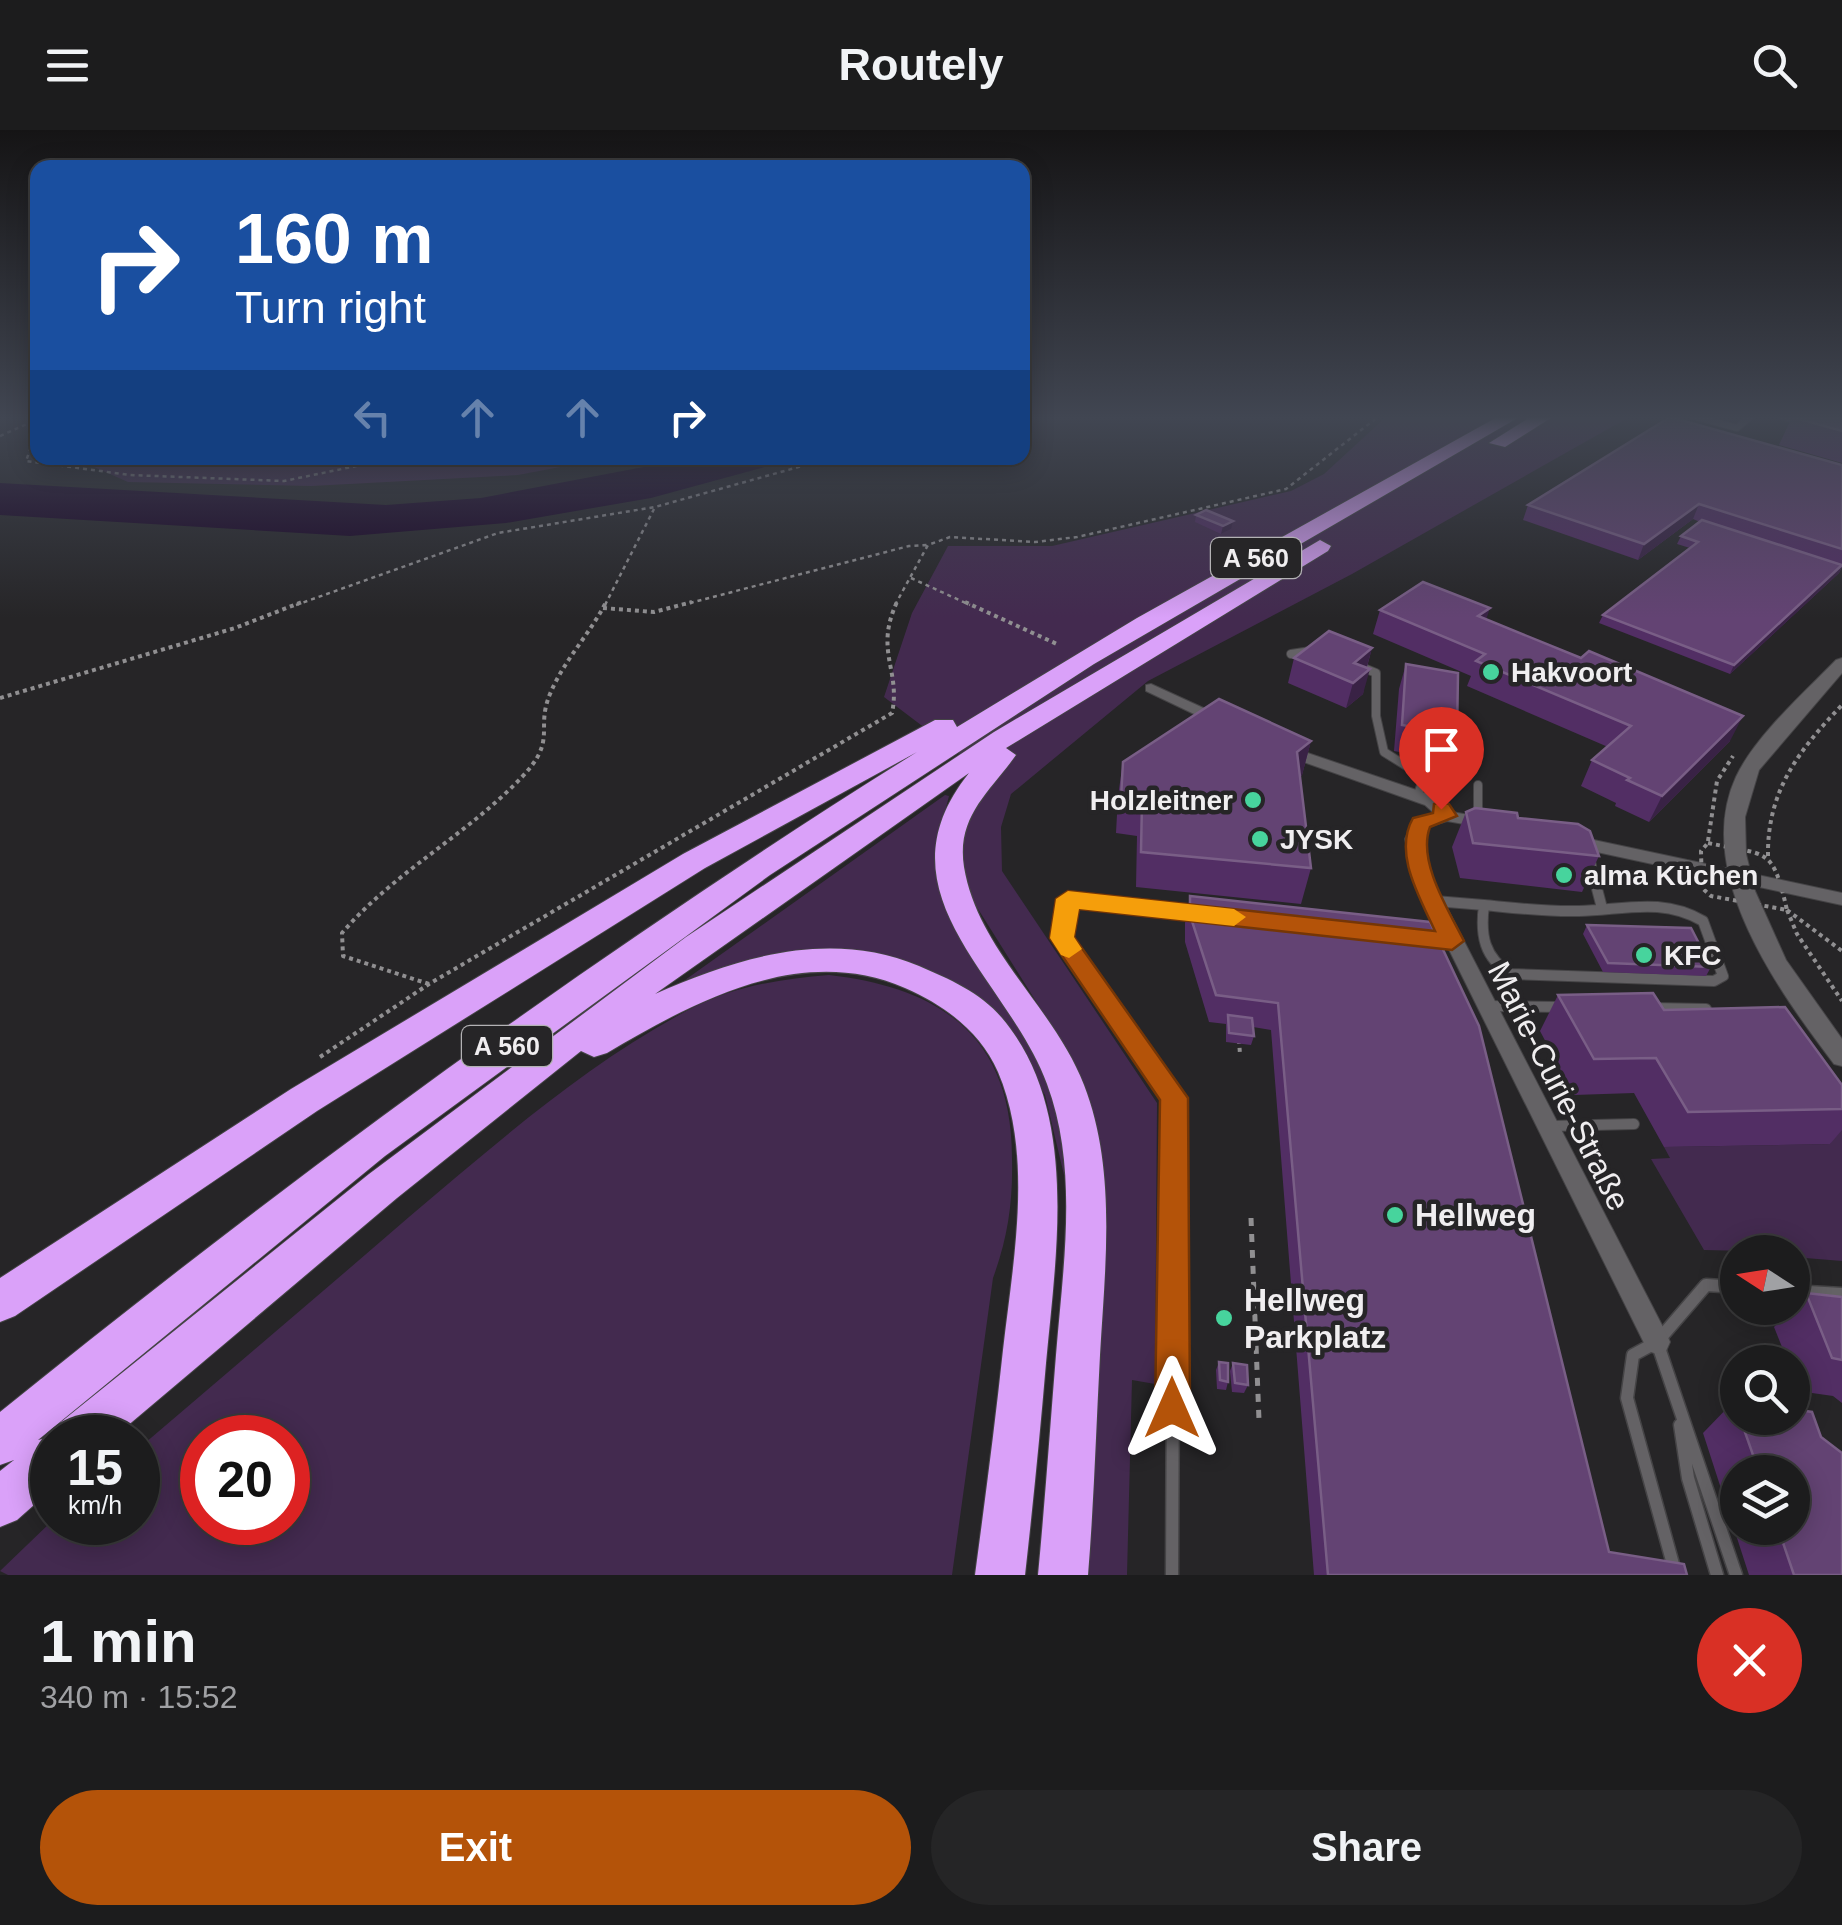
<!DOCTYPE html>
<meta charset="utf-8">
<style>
:root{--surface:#1c1c1d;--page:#252526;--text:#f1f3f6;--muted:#a0a1a4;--line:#3a3a3b;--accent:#b45309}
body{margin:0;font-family:Arial,sans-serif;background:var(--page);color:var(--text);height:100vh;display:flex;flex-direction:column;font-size:38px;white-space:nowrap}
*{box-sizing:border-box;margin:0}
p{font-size:32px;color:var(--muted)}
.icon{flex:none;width:55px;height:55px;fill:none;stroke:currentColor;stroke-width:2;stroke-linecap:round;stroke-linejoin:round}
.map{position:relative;height:1445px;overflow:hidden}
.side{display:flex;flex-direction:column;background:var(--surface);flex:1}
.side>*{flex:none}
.banner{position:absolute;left:30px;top:30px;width:1000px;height:305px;border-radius:20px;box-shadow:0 5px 25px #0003,0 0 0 2px var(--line);background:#1a4fa0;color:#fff;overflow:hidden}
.needle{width:65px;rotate:282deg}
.fabs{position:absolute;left:1720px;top:1105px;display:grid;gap:20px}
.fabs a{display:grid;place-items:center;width:90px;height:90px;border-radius:50%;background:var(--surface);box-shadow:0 5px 25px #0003,0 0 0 2px var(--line);font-size:50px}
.speed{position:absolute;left:30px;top:1285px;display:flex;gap:20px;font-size:50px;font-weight:700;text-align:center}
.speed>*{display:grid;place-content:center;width:130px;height:130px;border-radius:50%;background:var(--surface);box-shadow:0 5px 25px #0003,0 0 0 2px var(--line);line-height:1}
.speed small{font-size:25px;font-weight:400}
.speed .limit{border:15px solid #d22;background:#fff;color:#111}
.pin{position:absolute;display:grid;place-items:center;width:85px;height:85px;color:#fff;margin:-102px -42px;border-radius:50% 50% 50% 0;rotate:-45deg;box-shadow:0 0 10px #0007}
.pin .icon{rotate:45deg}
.me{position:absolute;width:110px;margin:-55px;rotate:0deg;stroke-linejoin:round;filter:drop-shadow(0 0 8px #0008)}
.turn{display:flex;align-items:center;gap:35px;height:210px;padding:0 40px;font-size:45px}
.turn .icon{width:130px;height:130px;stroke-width:2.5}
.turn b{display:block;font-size:70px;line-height:85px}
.lanes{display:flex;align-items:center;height:95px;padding:0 40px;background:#0003;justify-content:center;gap:50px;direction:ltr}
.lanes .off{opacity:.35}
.round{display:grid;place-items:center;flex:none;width:105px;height:105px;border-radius:52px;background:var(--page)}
.overview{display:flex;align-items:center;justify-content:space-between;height:170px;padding:0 40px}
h1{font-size:60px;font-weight:800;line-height:75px}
.button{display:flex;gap:20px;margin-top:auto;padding:20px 40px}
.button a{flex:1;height:115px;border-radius:60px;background:var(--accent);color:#fff;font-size:40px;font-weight:800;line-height:115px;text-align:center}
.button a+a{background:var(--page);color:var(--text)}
header{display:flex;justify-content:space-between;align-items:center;height:130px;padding:0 40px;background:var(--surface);font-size:45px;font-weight:800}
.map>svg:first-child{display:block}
</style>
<header><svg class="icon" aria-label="menu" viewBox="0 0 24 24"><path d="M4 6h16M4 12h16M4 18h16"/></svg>Routely<svg class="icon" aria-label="search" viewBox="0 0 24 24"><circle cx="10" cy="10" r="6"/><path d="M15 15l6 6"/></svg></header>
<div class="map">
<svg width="1842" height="1445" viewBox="0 0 1842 1445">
<rect width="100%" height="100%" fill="#262527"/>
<path fill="#432a4f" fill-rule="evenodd" d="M1387 286H1631L1352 444 1148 551 1011 664 1001 697 1002 741 1157 973 1155 1254 1132 1250 1127 1445H1089L1103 1076 1054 900 968 763C955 712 967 692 991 648L884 567 912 483 948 416H1052L1291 361 1324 344Z
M74 328H608L518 345 311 356 128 352Z
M945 665 949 666 935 721 937 739 1052 957 1071 1046 1064 1045 1045 965 1006 899 818 820 756 828 685 850Z
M829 845C942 858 1012 907 1012 1028 1013 1072 1008 1107 993 1148L952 1445H8L0 1441 52 1391 138 1392V1319C228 1242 319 1165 409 1087 498 1012 586 934 690 879 733 856 781 849 829 845ZM202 1308H288V1392H202Z
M1842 966V1131L1793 1127 1792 1122 1704 1120 1651 1029 1670 1028 1664 1017 1830 1014Z"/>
<path fill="#170023" d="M691 328H798L651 368 506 393 350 406 0 385V353L386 375 481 368Z"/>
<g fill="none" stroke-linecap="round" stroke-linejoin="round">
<defs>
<path id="service-far3" d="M1693 286 1737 298 1751 286
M1780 286 1801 291"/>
<path id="service-far2" d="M1291 524 1311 521
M1359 536 1376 543V586L1384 622 1424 647 1417 667
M1478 655V687"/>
<path id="service-far1" d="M1590 732 1602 778
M1435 771 1484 775
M1484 775C1515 778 1547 782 1579 781 1623 780 1662 767 1703 791L1723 846 1714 851 1511 844C1484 828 1480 805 1484 775Z
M1487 876 1561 877
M1652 878 1706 879
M1552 996 1634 994
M1174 1035V968L1062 808 1068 769 1196 783"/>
<path id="service" d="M1792 1161 1842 1164
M1657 1212 1736 1445
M1680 1295 1688 1348 1717 1445
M1172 1445 1174 1032
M1676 1445 1627 1268 1633 1225 1657 1212 1706 1155 1738 1157"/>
<path id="minor" d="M1151 554 1223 587 1226 590 1218 595 1213 593 1146 561V555Z
M1287 616 1437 667 1452 682 1492 689 1495 693 1486 698 1447 691 1428 697 1423 709 1434 753 1666 1203 1670 1212 1666 1221 1657 1224 1648 1221 1416 753 1405 709 1415 689 1435 684 1425 675 1281 624 1279 621 1281 618Z
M1575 706 1842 763V775L1569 716 1566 712 1569 708Z"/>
<path id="tertiary" d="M1842 528V543L1759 640 1745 687 1746 724 1755 761 1786 830 1842 909V936L1834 934C1779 861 1692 743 1736 647 1755 606 1805 562 1836 530Z"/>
<path id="motorway" d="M1499 286H1521L1094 534 770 745 385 1026 38 1310 55 1306 61 1292 369 1044 686 807 994 602 1320 410 1331 416 1328 421 1006 618 1016 625C990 662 956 686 964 737 978 821 1054 877 1084 955 1117 1040 1105 1137 1100 1225 1096 1299 1094 1372 1088 1445H1038C1045 1372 1050 1298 1056 1225 1063 1137 1079 1039 1047 954 1007 846 873 763 969 643L655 864C738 827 830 799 919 836 949 849 980 862 1002 888 1080 980 1056 1123 1046 1233 1040 1304 1033 1374 1025 1445H975C985 1370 995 1295 1003 1220 1013 1132 1034 1026 998 942 980 901 944 875 905 858 801 813 695 871 607 923L594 927 581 921 397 1068 113 1308H52V1359L17 1390 0 1397V1341L14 1330 0 1335V1282C293 1045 597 822 917 622L705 738 317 981 15 1186 0 1192V1148L291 959 683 724 935 590H953L957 597 1137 488Z
M1532 286H1554L1505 317 1489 313Z"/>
</defs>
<use href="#service-far3" stroke="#454446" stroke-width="8"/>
<use href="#service-far2" stroke="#454446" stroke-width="10"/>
<use href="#service-far1" stroke="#454446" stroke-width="12"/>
<use href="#service" stroke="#454446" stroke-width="15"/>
<use href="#minor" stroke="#454446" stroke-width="2"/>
<use href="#tertiary" stroke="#454446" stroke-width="2"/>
<use href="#motorway" stroke="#454446" stroke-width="2"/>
<path stroke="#908f91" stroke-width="2.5" stroke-dasharray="4 4" stroke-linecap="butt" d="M0 306 38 289
M38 314 31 317 26 331 130 345 284 351 395 328
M911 448 970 475
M296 475 498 403 655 377 831 328
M605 475 654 379
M682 475 909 416 928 415
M895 475 928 415 950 407 1035 412 1077 407 1286 359 1379 286"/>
<path stroke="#908f91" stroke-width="4" stroke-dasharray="4 4" stroke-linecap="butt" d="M965 472 1059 515
M603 478 654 482 692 472
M0 568 235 498 302 472
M1708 711 1717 651 1733 626
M1708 713C1769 726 1772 716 1787 780L1711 766 1702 758 1701 721Z
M1768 726C1767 661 1799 620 1842 575
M1787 780 1797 804 1842 871
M1787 780 1842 821
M429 854 343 826 342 803C394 742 467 705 522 647 558 609 535 600 550 564 564 530 590 504 606 472
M1239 910 1240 925
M320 927 429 854 892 583C901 540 874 521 897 472"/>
<path stroke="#908f91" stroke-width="5" stroke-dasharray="8 8" stroke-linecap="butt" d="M1251 1088 1259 1290
M1255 1176 1293 1182"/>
<use href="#service-far3" stroke="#646265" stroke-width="6"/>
<use href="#service-far2" stroke="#646265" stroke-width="8"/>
<use href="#service-far1" stroke="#646265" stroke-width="10"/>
<use href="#service" stroke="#646265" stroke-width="12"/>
<use href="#minor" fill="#646265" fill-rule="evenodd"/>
<use href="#tertiary" fill="#646265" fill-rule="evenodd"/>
<use href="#motorway" fill="#daa1f9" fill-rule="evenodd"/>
</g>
<path fill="#522e64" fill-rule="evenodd" d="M1842 286V333L1779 315 1792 287Z
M1842 335V437L1839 443 1730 544 1599 493 1603 485 1690 418 1677 414 1681 406 1700 392 1693 389 1638 430 1523 390 1528 375Z
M1196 385 1231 399 1221 404 1195 392Z
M1380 480 1486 489 1730 611 1649 692 1615 676 1616 673 1581 656 1592 630 1608 617 1467 556 1471 546 1373 504Z
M1372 518 1367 537 1363 564 1346 578 1288 553 1294 528Z
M1406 534 1457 605 1448 631 1394 621 1399 559Z
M1311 611 1302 645 1300 647 1311 738 1301 774 1136 757 1137 706 1116 703 1118 666 1123 632Z
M1466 682 1518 688 1599 726 1582 762 1460 748 1452 717Z
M1190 766 1430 792 1609 1422 1687 1445H1314L1271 900 1253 897 1254 906 1251 915 1226 912V894L1209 892 1185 812V793Z
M1587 795 1711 837 1706 846 1603 842 1583 804Z
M1558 865 1664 880 1842 955V1000L1830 1014 1664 1017 1634 963 1574 965 1540 901Z
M1806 1163 1842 1167V1273L1833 1266 1798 1261 1792 1245V1232H1788L1774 1197Z
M1219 1232 1228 1252 1226 1260 1217 1259 1216 1240Z
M1233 1233 1248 1255 1244 1263 1232 1262 1230 1241Z
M1734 1271H1738V1288H1792L1821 1307 1842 1445H1749L1703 1303ZM1738 1342H1792V1398H1738Z"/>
<path fill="#392245" d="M1699 374 1693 389 1638 430 1644 414Z
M1233 391 1231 399 1221 404 1223 396Z
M1842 436 1839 443 1730 544 1734 535Z
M1490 478 1482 502 1478 486Z
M1372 518 1365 543 1370 539 1363 564 1346 578 1353 553 1354 533Z
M1743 586 1730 611 1649 692 1662 666Z
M1311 611 1302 645 1288 657 1297 622Z"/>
<path fill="#634373" stroke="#795e86" stroke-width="2.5" d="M1794 286H1842V301L1792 287Z
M1670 287 1842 335V419L1699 374 1644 414 1528 375Z
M1206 380 1233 391 1223 396 1196 385Z
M1702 390 1842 435 1734 535 1603 485 1698 412 1681 406Z
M1423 452 1490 478 1478 486 1581 528 1589 521 1743 586 1662 666 1627 650 1630 648 1592 630 1631 596 1476 531 1485 524 1380 480Z
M1329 501 1372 518 1354 533 1370 539 1353 553 1294 528Z
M1406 534 1458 543 1457 605 1402 595Z
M1219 569 1311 611 1297 622 1311 738 1141 722 1142 671 1121 668 1123 632Z
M1475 678 1517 683 1518 688 1578 694 1590 701 1599 726 1473 713 1466 682Z
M1190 766 1430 792 1479 896 1609 1422 1684 1434 1687 1445H1328L1278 873 1216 865 1190 785Z
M1587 795 1691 798 1711 837 1608 833Z
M1653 863 1664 880 1785 877 1842 955V979L1688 982 1656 928 1594 929 1558 865Z
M1228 885 1252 888 1254 906 1229 903Z
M1806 1163 1842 1167V1230L1832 1228Z
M1219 1232 1228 1233V1252L1220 1250Z
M1233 1233 1247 1235 1248 1255 1235 1253Z
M1792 1279 1812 1282 1821 1307 1842 1323V1445H1794L1778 1398H1792V1342H1759L1740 1288H1792Z"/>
<linearGradient id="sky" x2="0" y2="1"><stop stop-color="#151415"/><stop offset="0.59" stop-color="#414652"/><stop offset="1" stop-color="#414652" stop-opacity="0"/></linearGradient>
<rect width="1842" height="488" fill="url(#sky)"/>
<path fill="#b45309" stroke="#753606" stroke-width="2.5" d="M1441 672 1449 674 1457 686 1430 697C1417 731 1449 781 1464 811L1452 820 1079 779 1074 807 1188 968 1190 1278 1184 1290 1172 1295 1160 1290 1155 1278 1160 970 1050 808 1056 769 1068 761 1435 801C1419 766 1393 723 1413 688L1433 683 1434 674Z"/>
<path fill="#f59e0b" d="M1068 761 1234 779 1246 787 1234 796 1079 779 1074 807 1082 819 1069 828 1061 825 1050 808 1056 769Z"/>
<g fill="#47d49d" stroke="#262527" stroke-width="4">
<circle cx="1491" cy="542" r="10"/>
<circle cx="1253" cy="670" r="10"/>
<circle cx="1260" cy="709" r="10"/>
<circle cx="1564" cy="745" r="10"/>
<circle cx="1644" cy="825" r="10"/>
<circle cx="1395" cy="1085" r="10"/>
<circle cx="1224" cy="1188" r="10"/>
</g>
<g text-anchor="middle" stroke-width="9" stroke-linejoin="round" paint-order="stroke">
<g fill="#262527" stroke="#b3b2b4" stroke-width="2.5">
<rect x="1211" y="408" width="90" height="40" rx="8"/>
<rect x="462" y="896" width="90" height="40" rx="8"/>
</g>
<g font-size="25" font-weight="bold" fill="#f0eef0">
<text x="1256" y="437">A 560</text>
<text x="507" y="925">A 560</text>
</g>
<g font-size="28" font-weight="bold" fill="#f0eef0" stroke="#262527" text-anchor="start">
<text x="1511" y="552">Hakvoort</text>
<text x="1233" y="680" text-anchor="end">Holzleitner</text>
<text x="1280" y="719">JYSK</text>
<text x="1584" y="755">alma Küchen</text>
<text x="1664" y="835">KFC</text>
</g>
<g font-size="32" fill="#f0eef0" stroke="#262527">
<text transform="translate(1559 956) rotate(63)" y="11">Marie-Curie-Straße</text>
</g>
<g font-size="32" font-weight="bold" fill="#f0eef0" stroke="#262527" text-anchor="start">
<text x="1415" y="1096">Hellweg</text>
<text x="1244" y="1181">Hellweg<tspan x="1244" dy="37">Parkplatz</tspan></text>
</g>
</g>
</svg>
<div class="fabs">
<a><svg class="needle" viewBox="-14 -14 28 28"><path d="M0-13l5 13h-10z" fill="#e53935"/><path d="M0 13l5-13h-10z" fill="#a0a1a4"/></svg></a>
<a><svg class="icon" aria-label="search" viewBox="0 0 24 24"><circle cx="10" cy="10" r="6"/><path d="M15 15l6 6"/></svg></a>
<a><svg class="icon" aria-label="layers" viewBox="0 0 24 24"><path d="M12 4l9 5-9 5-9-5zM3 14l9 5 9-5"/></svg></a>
</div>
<div class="speed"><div>15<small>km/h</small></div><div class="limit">20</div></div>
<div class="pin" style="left:1441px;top:679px;background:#d93025"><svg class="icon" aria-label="arrive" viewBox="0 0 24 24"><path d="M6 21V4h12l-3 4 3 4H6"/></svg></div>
<svg class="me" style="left:1172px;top:1278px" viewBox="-20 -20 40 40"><path d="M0-17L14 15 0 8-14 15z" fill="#b45309" stroke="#fff" stroke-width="4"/></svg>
<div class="banner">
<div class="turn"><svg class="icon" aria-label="right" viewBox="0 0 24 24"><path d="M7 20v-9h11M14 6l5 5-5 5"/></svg><div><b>160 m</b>Turn right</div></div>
<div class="lanes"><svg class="icon off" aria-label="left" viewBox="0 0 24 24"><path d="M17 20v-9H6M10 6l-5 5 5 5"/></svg><svg class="icon off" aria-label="ahead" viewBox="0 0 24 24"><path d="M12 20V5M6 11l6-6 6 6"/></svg><svg class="icon off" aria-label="ahead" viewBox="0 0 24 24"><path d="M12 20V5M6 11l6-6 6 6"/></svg><svg class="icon" aria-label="right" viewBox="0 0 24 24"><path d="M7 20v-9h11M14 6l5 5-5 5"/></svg></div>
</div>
</div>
<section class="side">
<div class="overview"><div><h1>1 min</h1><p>340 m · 15:52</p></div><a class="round" style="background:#d93025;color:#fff"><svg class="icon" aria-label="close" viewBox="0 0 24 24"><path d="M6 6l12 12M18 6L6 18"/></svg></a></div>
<div class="button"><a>Exit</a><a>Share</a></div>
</section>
